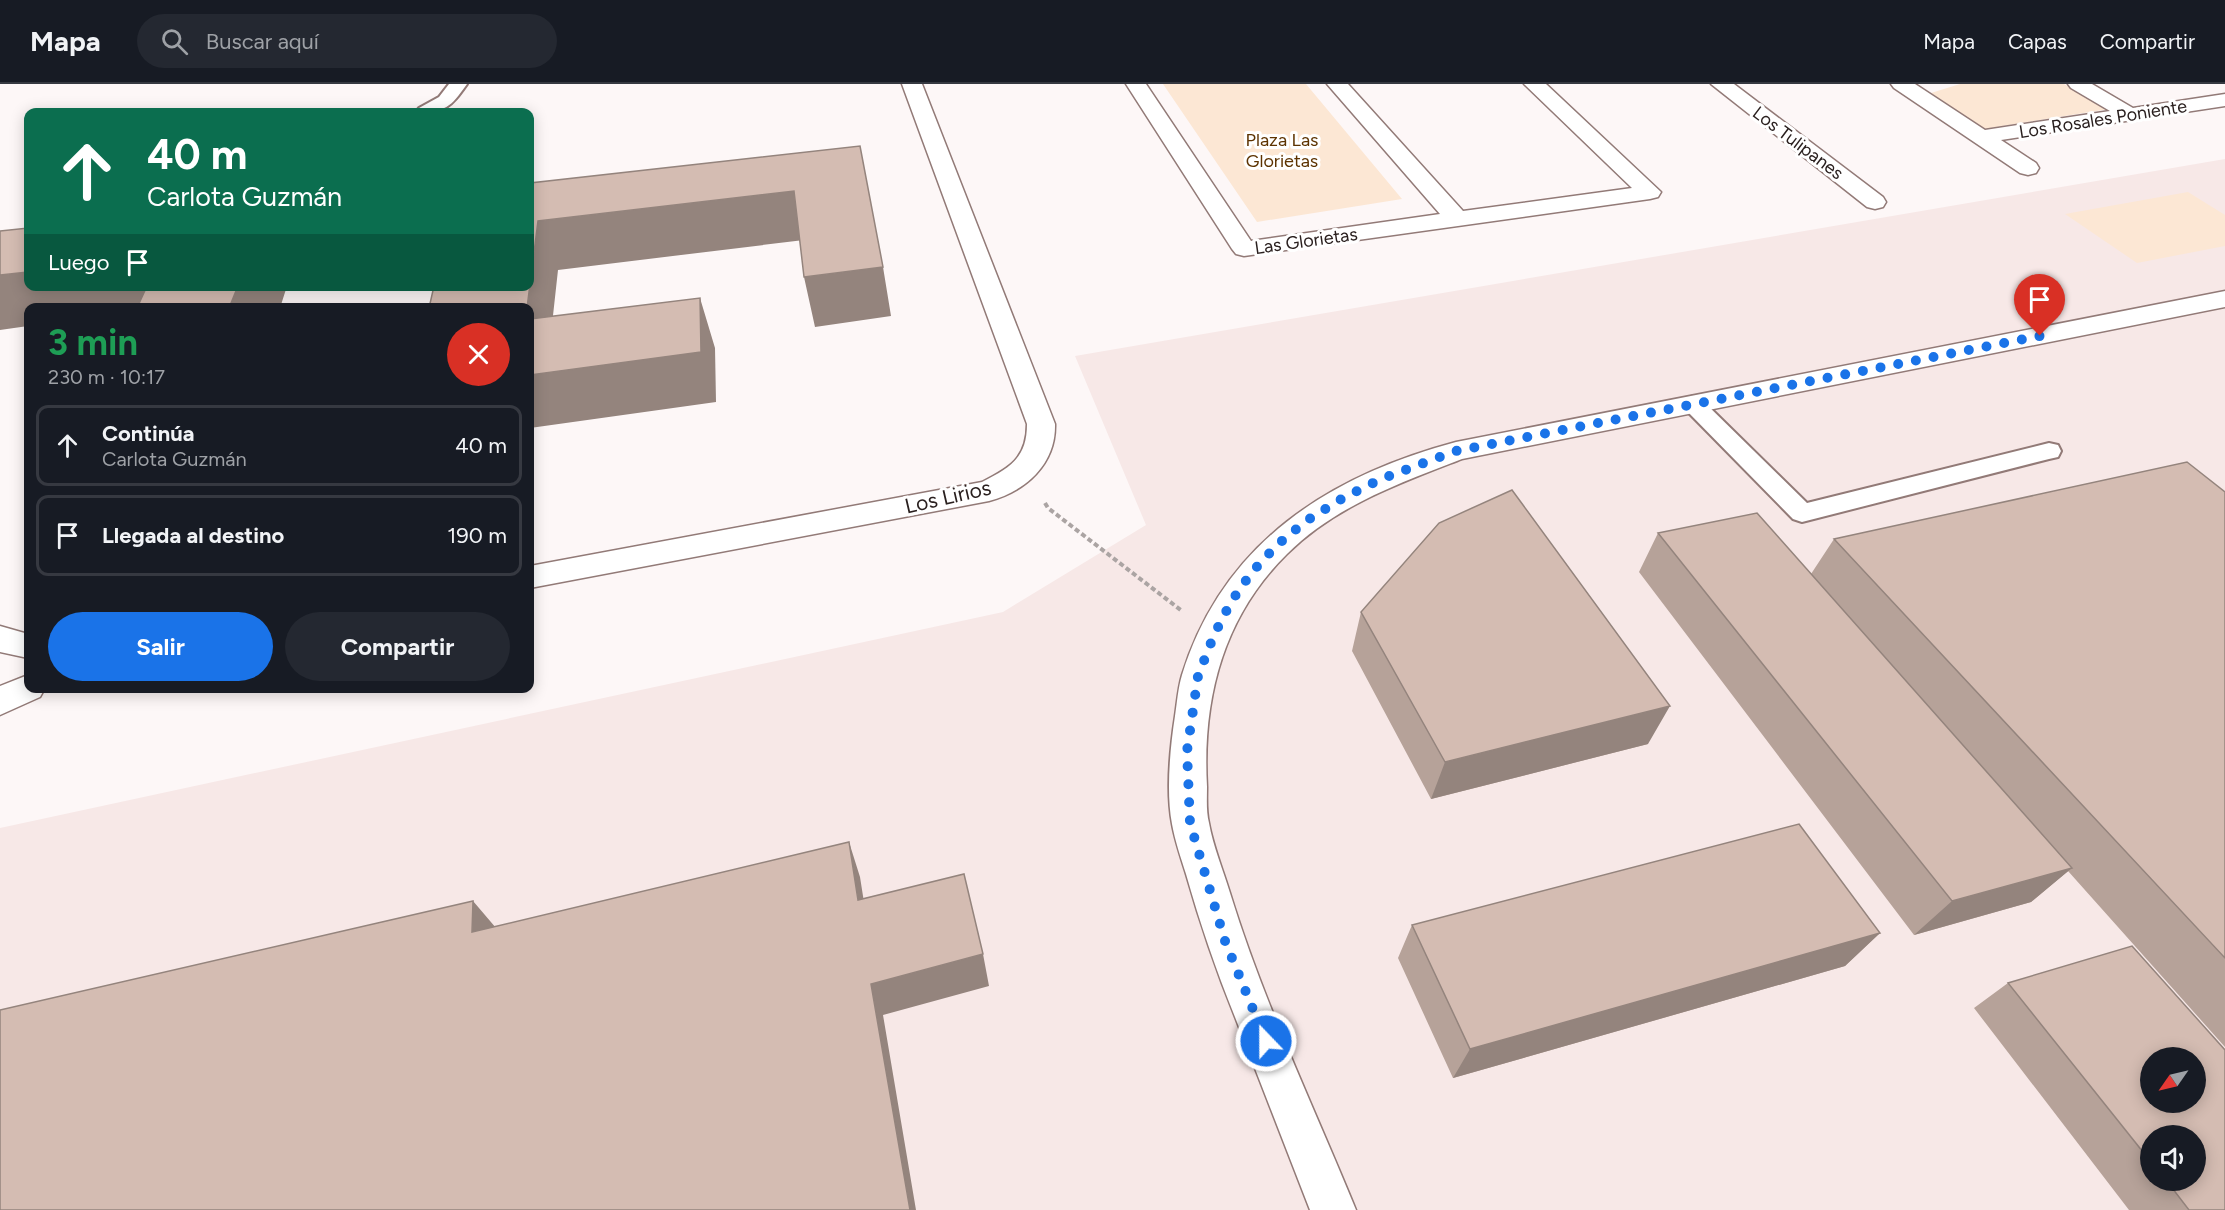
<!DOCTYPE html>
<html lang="es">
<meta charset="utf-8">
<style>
:root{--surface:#171b24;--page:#242831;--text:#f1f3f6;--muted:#9ea1a6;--line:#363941;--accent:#1a73e8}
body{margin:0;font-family:Figtree,sans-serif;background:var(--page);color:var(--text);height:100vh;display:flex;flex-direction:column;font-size:22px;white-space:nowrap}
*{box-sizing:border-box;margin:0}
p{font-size:20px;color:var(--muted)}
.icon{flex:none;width:33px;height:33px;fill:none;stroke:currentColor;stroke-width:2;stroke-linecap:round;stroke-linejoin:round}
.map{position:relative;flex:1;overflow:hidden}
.panel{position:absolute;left:24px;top:219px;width:510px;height:390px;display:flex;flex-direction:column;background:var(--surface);border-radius:12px;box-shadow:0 3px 15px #0003}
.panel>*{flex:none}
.guide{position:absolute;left:24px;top:24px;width:510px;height:183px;border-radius:12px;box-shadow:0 3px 15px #0003;background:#0b6e4f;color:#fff;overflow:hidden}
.needle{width:39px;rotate:236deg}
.tools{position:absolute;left:2140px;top:963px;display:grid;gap:12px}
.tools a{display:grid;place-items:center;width:66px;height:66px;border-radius:50%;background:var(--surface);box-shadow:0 3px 15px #0003;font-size:30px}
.pin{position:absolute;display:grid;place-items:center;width:51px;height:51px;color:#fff;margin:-62px -26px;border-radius:50% 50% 50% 0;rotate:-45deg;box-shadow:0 0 6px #0007}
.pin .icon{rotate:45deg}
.me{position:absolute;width:66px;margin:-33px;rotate:338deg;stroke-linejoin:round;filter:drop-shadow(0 0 4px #0008)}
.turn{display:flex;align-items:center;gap:21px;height:126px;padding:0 24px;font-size:27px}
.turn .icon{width:78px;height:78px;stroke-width:2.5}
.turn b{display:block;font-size:42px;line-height:51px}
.then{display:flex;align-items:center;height:57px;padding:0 24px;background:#0003;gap:12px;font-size:22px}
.round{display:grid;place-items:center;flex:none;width:63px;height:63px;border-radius:32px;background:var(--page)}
.headline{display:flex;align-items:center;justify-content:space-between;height:102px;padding:0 24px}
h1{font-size:36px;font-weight:700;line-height:45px;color:#1e9e55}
.action{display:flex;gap:12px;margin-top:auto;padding:12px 24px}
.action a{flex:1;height:69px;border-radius:36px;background:var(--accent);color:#fff;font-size:24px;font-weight:700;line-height:69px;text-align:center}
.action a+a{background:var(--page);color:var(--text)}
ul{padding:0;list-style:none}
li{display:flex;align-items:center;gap:18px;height:81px;margin:0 12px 9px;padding:0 12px;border:3px solid var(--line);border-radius:12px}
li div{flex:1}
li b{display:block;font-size:22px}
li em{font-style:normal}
header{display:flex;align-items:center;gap:36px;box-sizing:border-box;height:84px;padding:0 30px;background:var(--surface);border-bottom:2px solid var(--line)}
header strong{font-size:28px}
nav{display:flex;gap:33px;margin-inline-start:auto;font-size:21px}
.search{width:420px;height:54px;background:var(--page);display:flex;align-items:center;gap:15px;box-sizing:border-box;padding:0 21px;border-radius:33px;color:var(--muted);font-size:22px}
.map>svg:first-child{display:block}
</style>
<header>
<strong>Mapa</strong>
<div class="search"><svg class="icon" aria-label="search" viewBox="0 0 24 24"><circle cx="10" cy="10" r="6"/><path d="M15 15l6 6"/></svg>Buscar aquí</div>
<nav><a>Mapa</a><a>Capas</a><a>Compartir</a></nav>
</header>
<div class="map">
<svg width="2225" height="1126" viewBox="0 0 2225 1126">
<rect width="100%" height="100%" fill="#fdf7f7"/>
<path fill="#f7e8e7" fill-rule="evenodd" d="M2225 75V1126H0V744L1003 528 1146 441 1075 272ZM2151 974H2196V1018H2151ZM2151 1052H2196V1096H2151Z"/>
<path fill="#fce7d4" d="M1163 0H1306L1402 115 1257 138Z
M1960 0H2064L2109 25 1984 45 1931 9Z
M2188 108 2225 131V162L2137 179 2065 130Z"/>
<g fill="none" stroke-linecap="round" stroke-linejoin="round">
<defs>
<path id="lane" d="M449 0H467C450 24 446 28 416 28L419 24 439 13Z
M1693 312 1701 315 1807 419 2049 359 2058 361 2061 367 2058 373 2049 375 1802 438 1793 435 1685 325 1681 320 1685 315Z"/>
<path id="street" d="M902 0H922L1055 340C1056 380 1026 407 989 417L530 504V482L982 398C1010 384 1027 374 1027 340Z
M1126 0H1146L1251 157 1440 130 1327 0H1348L1463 127 1632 104 1524 0H1546L1661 108 1658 113 1650 115 1244 172 1236 170 1232 165Z
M1711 0H1734L1883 113 1886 118 1883 123 1875 125 1867 123Z
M1891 0H1915L1985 46 2110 27 2071 4 2068 0H2092L2133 24 2225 10V22L2001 56 2036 79 2039 84 2036 89 2028 91 2020 89 1894 4Z
M2225 207V223L1462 375C1400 399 1335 422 1287 470 1223 533 1202 615 1207 703 1207 715 1206 727 1209 739 1213 762 1223 786 1230 809 1263 917 1313 1021 1356 1126H1310C1285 1062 1260 997 1235 933 1216 886 1200 839 1186 790 1181 774 1175 757 1172 740 1166 709 1170 664 1175 632 1177 619 1178 604 1182 591 1223 459 1329 392 1456 358Z
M0 542 28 550V574L0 568Z
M28 591V604H45L40 613 0 631V602Z"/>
</defs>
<use href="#lane" stroke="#927a77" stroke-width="4"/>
<use href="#street" stroke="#927a77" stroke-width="3"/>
<path stroke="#aba4a3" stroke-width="4" stroke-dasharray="5 3" stroke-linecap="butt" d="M1045 419 1048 424 1182 527"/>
<use href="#lane" fill="#fff" fill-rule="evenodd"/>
<use href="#street" fill="#fff" fill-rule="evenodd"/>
</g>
<path fill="#b6a299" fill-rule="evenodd" d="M2225 408V963L2068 787 2031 818 1914 851 1639 488 1658 449 1811 490 1834 455Z
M1361 528 1648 660 1431 715 1352 567Z
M1412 841 1880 849 1845 882 1453 994 1398 874Z
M2008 899 2225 1126H2129L1974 924ZM2151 1052 2196 1096H2151Z"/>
<path fill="#94847d" d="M794 107 804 156 558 186 547 286 530 246V224H527L538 137Z
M883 183 891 232 815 243 804 193Z
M28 188V202H181L184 224H28V242L0 246V191Z
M238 202H287L280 224H229Z
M700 214 715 264 716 318 530 344V291Z
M1670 622 1648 660 1431 715 1445 678Z
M849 758 860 793 869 850 858 816Z
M2072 784 2031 818 1914 851 1952 817Z
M473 817 502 851 472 848Z
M1880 849 1845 882 1453 994 1470 965Z
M983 870 989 902 883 931 916 1126H910L871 900Z"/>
<path fill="#d4bcb2" stroke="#94847d" stroke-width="1.5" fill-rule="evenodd" d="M860 62 883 183 804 193 794 107 538 137 527 224H429L434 202H530V99Z
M28 144V188L0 191V147Z
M147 202H238L229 224H137Z
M700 214 701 268 530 291V235Z
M2187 378 2225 408V874L1834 455Z
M1512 406 1670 622 1445 678 1361 528 1439 439Z
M1757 429 2072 784 1952 817 1658 449Z
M1799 740 1880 849 1470 965 1412 841Z
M849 758 858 816 964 790 983 870 871 900 910 1126H0V926L473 817 472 848Z
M2132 862 2225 966V1126H2189L2166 1096H2196V1052H2151V1078L2008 899ZM2151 974H2196V1018H2151Z"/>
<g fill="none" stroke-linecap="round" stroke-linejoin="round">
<path stroke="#1a73e8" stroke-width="10" stroke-dasharray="0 18" d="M1266 957 1225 857 1190 739 1187 667 1198 592 1214 551 1231 518 1252 488 1277 461 1306 437 1343 414 1381 395 1456 367 2040 252"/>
</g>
<g text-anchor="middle" stroke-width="6" stroke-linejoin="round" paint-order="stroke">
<g font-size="18" fill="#2a201f" stroke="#fff">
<text transform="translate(2103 35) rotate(-9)" y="6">Los Rosales Poniente</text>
<text transform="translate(1798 59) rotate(37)" y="6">Los Tulipanes</text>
<text transform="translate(1306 157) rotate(-8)" y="6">Las Glorietas</text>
</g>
<g font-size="18" fill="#5d3301" stroke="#fff">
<text x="1282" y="62">Plaza Las<tspan x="1282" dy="21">Glorietas</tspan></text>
</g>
<g font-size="21" fill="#2a201f" stroke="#fff">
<text transform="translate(948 413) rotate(-13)" y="7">Los Lirios</text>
</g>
</g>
</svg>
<div class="tools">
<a><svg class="needle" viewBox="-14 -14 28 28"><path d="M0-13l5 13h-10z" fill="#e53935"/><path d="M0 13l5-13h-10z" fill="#9ea1a6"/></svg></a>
<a><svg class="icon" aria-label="sound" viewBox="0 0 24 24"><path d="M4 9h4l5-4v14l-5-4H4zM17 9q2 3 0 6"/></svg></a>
</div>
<div class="pin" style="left:2040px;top:252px;background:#d93025"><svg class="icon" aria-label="arrive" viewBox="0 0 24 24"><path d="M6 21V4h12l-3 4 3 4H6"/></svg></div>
<svg class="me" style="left:1266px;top:957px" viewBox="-20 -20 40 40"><circle r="17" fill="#1a73e8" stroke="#fff" stroke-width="3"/><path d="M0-11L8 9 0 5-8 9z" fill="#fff"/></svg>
<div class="guide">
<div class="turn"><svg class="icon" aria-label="ahead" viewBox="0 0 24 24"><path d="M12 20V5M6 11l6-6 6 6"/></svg><div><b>40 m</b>Carlota Guzmán</div></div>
<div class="then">Luego<svg class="icon" aria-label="arrive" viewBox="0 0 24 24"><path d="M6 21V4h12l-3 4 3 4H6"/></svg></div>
</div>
<section class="panel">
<div class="headline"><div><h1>3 min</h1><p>230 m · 10:17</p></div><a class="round" style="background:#d93025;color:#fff"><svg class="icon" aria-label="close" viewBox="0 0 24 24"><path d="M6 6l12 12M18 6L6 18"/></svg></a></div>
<ul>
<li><svg class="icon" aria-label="ahead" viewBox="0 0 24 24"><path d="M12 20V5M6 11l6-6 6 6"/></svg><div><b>Continúa</b><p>Carlota Guzmán</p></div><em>40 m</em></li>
<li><svg class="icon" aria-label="arrive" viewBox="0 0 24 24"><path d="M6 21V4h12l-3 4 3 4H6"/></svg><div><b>Llegada al destino</b></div><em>190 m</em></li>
</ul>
<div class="action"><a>Salir</a><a>Compartir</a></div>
</section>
</div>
